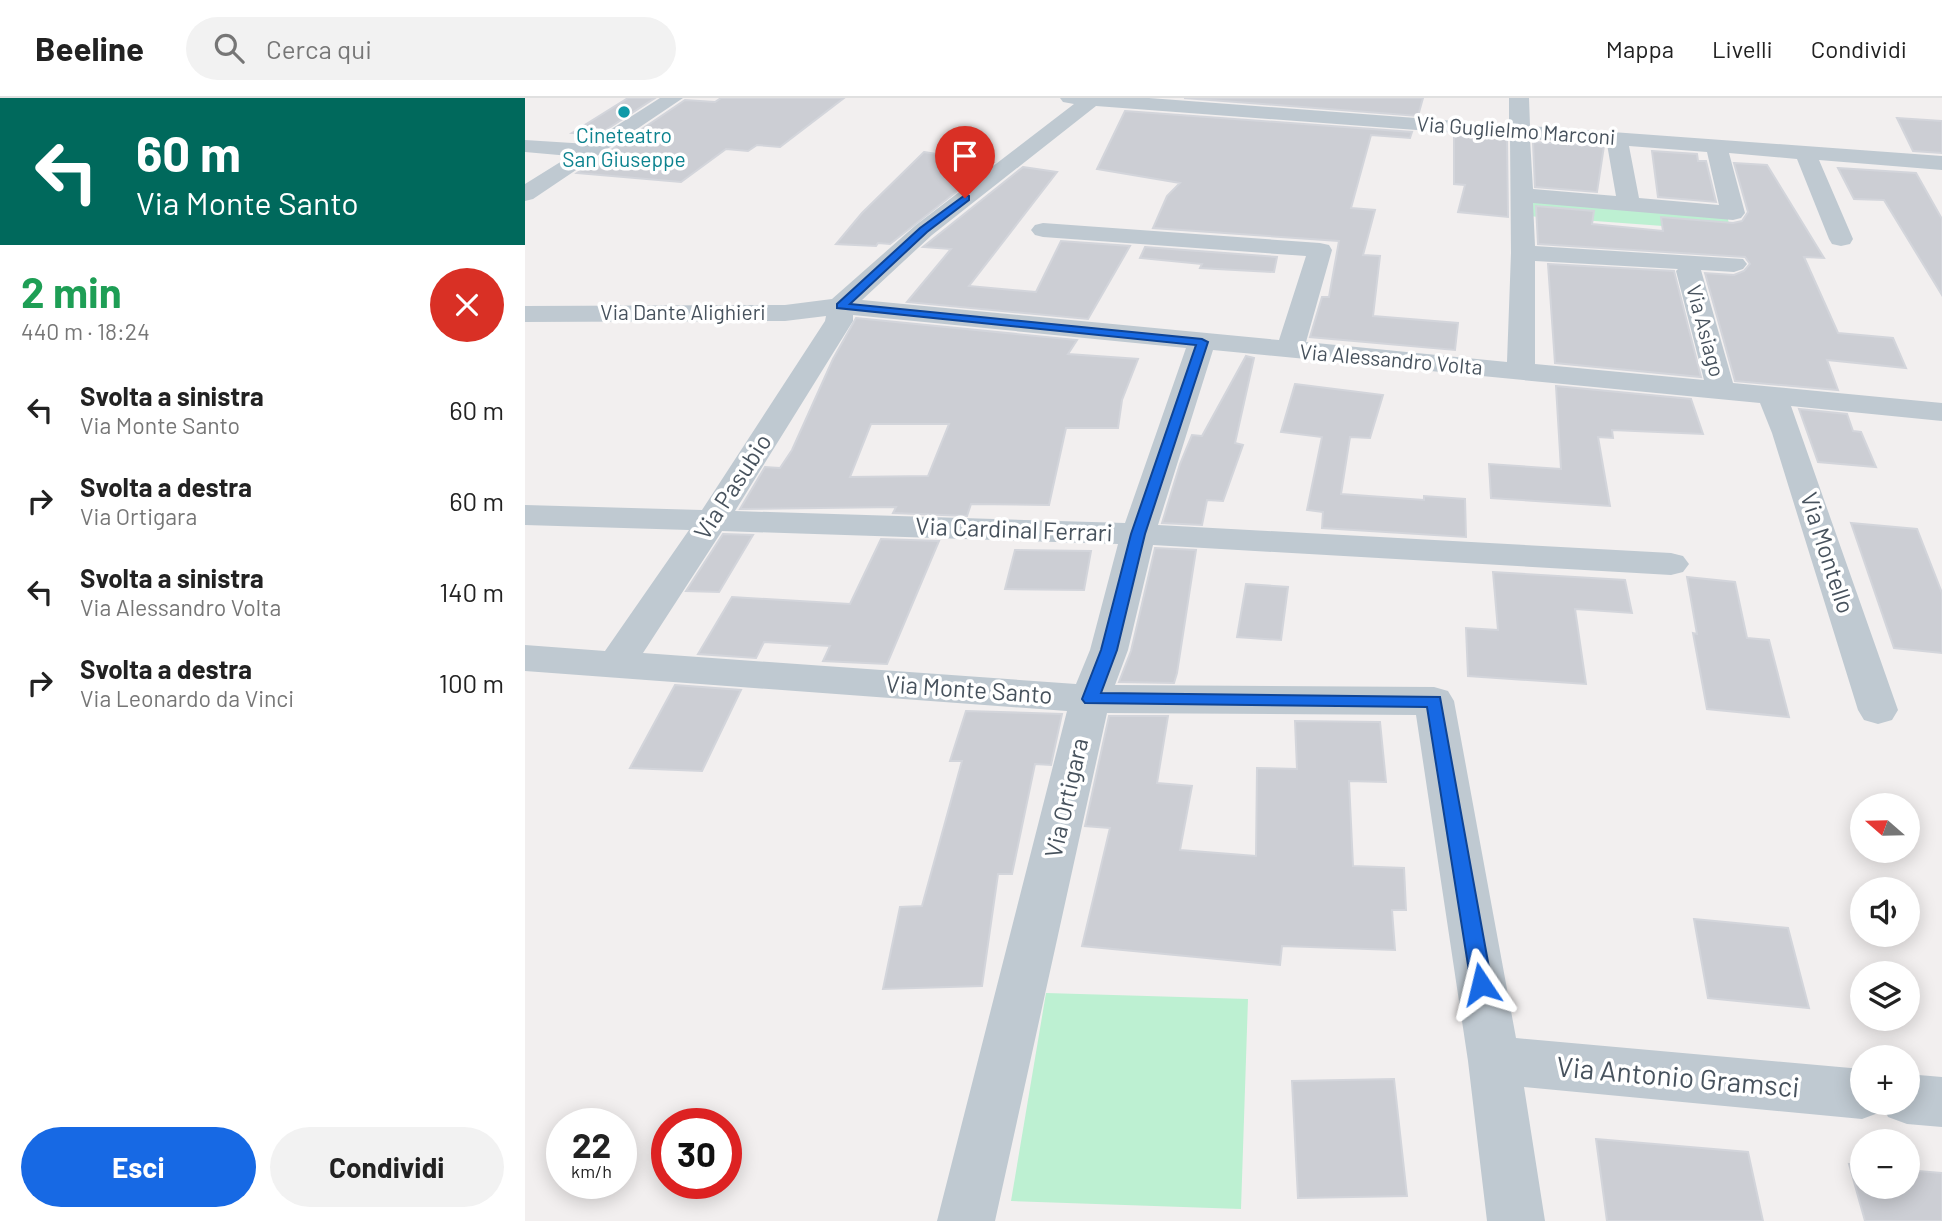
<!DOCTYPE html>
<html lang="it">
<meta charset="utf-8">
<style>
:root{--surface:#fff;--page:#f2f2f2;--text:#222;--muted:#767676;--line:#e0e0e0;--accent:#1769e4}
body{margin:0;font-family:Barlow,sans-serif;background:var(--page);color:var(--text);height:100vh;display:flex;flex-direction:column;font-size:26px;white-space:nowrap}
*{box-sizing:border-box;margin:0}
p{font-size:23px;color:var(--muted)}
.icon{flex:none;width:38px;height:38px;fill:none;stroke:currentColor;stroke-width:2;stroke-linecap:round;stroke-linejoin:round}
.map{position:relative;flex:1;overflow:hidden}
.sheet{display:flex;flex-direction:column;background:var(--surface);width:525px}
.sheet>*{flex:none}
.hud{background:#00695c;color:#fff;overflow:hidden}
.needle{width:46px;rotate:290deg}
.controls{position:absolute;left:1325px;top:695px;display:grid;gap:14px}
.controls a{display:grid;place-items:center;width:70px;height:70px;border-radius:50%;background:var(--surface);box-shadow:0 4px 18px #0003;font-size:35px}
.speed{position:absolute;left:21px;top:1010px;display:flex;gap:14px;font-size:35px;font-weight:700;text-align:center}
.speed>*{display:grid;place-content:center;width:91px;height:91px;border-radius:50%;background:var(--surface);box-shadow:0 4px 18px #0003;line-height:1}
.speed small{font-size:18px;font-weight:400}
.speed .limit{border:10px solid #d22;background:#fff;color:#111}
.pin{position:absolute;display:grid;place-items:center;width:60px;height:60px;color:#fff;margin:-72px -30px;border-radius:50% 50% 50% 0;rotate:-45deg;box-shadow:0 0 7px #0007}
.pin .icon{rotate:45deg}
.me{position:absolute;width:77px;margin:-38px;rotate:350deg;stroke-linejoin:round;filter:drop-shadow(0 0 5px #0008)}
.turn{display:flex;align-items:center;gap:24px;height:147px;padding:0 21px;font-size:32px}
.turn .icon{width:91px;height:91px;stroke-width:2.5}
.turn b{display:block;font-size:49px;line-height:60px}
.round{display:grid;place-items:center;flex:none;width:74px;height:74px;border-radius:37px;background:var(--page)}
.headline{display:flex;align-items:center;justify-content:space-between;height:119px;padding:0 21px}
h1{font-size:42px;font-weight:700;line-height:52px;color:#1e9e55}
.action{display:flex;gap:14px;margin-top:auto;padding:14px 21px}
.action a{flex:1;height:80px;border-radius:42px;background:var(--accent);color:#fff;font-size:28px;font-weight:700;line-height:80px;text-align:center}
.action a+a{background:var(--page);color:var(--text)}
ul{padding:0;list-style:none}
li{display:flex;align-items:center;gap:21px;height:91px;padding:0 21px}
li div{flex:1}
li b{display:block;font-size:26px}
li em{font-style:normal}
header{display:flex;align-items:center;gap:42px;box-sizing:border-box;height:98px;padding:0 35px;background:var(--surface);border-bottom:2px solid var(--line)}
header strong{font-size:33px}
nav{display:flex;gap:38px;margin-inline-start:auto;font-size:24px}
.search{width:490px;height:63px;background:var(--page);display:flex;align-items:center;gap:18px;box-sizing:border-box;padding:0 24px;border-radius:38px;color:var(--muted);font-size:26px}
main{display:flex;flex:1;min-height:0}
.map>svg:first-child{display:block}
</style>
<header>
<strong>Beeline</strong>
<div class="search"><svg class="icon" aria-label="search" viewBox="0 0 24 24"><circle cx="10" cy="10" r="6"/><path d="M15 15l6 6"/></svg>Cerca qui</div>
<nav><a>Mappa</a><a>Livelli</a><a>Condividi</a></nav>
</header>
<main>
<section class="sheet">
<div class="hud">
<div class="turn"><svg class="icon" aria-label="left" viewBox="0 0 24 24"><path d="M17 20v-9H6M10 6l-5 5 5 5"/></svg><div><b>60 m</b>Via Monte Santo</div></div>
</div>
<div class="headline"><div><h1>2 min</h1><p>440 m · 18:24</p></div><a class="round" style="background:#d93025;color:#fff"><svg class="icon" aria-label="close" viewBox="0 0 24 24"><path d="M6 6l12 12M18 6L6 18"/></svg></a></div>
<ul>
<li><svg class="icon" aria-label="left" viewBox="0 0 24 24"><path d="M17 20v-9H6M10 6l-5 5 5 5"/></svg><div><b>Svolta a sinistra</b><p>Via Monte Santo</p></div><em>60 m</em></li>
<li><svg class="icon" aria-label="right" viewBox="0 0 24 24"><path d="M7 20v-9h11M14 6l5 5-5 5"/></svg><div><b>Svolta a destra</b><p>Via Ortigara</p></div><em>60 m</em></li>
<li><svg class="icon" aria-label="left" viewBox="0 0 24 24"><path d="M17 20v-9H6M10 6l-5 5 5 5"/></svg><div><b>Svolta a sinistra</b><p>Via Alessandro Volta</p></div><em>140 m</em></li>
<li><svg class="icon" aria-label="right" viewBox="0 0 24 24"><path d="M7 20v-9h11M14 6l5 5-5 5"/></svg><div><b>Svolta a destra</b><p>Via Leonardo da Vinci</p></div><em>100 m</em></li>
</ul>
<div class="action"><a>Esci</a><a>Condividi</a></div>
</section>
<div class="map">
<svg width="1417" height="1123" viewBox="0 0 1417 1123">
<rect width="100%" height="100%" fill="#f2efef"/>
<path fill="#bdf0d2" d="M1002 101 1201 114 1206 133 1002 118Z
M521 895 723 901 716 1111 486 1103Z"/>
<path fill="#ccced4" stroke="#d3d5db" stroke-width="2" fill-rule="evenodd" d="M103 0H130L73 37 47 35Z
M196 0H319L255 49 232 47 223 53 201 51 156 84 52 75 160 2 190 4Z
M659 0H898L893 18Z
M600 13 887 34 885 40 846 37 826 110 850 112 838 157 855 158 848 218 933 225 930 252 785 239 797 199H804L814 143 628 130 642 98 655 85 572 71Z
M1372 20 1417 23V55L1388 53Z
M929 37 982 41 983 119 933 114 940 87 929 86Z
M1008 44 1079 48 1072 94 1010 89Z
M1127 53 1172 56 1173 63H1181L1191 104 1133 99Z
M399 54 468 65 365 146 353 145 351 148 311 146 337 115Z
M1209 65 1242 67 1299 160 1279 159 1313 235 1368 240 1381 270 1302 262 1313 292 1210 283 1180 175 1209 177 1219 173 1225 166 1220 159 1013 146 1011 108 1069 113 1067 126 1138 133 1136 119 1208 125 1217 123 1223 114Z
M498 69 532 74 444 188 511 194 536 143 605 148 563 221 382 204 426 151 398 149Z
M1313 70 1391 75 1417 121V197L1359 102 1329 101Z
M620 149 752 159 749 174 675 170 677 166 615 160Z
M1023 166 1149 173 1176 279 1030 265Z
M331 220 552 242 543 256 613 261 597 302 593 330H541L524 407 446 406 442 418 368 415 371 409 215 411 240 369 255 370 267 352 308 261ZM346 326H424L403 378 325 379Z
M721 258 729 260 710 345 718 347 698 403 682 402 677 427 637 425 655 366 667 337 677 338Z
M770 286 858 297 845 340 825 339 816 396 899 402V398L940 401 941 439 797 430 798 414 782 412 797 339 756 334Z
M1031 288 1166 301 1178 336 1087 332 1088 340 1073 339 1085 408 966 400 964 366 1036 371Z
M1274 311 1322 316 1328 333 1336 334 1351 369 1293 364Z
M1326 425 1392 431 1417 495V555L1369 550Z
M198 436 228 437 194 494 161 493Z
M356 441 414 443 362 566 298 563 305 548 239 544 231 560 173 556 207 499 325 506Z
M630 450 671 452 652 575 649 585 594 584 606 553Z
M490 452 566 453 559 492 480 491Z
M968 474 1100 482 1107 515 1050 511 1061 586 943 578 941 530 973 532Z
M1162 479 1210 484 1222 540 1244 542 1264 619 1182 611 1168 535 1172 536Z
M721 486 763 489 756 542 712 539Z
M150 587 216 592 177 673 105 670Z
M441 613 537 616 526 667 510 666 487 776H473L457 888 358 891 375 809 397 808 437 663H425Z
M584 618H643L632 685 667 688 655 752 731 758 732 670 772 671 770 623 855 624 861 684 824 683 828 768 879 770 881 812H867L870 852 757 848 755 867 557 848 585 730 560 728Z
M1169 821 1263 830 1284 910 1183 900Z
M869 981 882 1098 773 1100 767 983Z
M1071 1041 1223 1054 1238 1123H1082Z
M1324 1066 1337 1068V1088H1382V1072L1417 1075V1123H1340Z"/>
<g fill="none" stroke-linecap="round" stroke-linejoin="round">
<path fill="#bfc9d1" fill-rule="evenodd" d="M135 0H158L8 101 0 103V86L45 58 0 54V42L63 46Z
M535 0H624L984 27V0H1004L1005 28 1417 58V72L1294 62 1328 141 1325 146 1316 148 1307 146 1304 141 1272 61 1204 55 1220 115 1216 120 1208 122 1008 105 1010 148 1218 161 1222 166 1218 171 1209 174 1176 172 1208 285 1417 305V323L1266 308 1373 612 1367 622 1353 626 1339 622 1333 612 1247 335 1235 305 688 252 633 427 1146 455 1158 458 1164 466 1158 474 1146 477 628 447 603 552 590 587 909 589 923 593 929 603 991 940 1337 971V1004H1382V976L1417 979V1029L1382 1026 1363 1019 1358 1008 1356 1014 1337 1021 999 989 1020 1123H962L943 963 891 617 582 615 470 1123H412L542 613 0 573V547L80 553 164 432 0 427V407L177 412 300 223 301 218 260 223 0 224V208L260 207 307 201 391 127 549 6 538 4ZM571 8 985 39 986 155 982 264 781 244 807 152 804 147 795 145 518 125 510 127 506 132 510 137 518 139 781 158 754 242 337 202 407 137ZM1005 41 1082 46 1091 98 1008 91ZM1104 48 1182 54 1194 107 1114 100ZM1010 163 1153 171 1151 173 1179 282 1010 266ZM328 217 661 250 600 425 210 413 328 223ZM197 433 593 446 565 552 551 586 118 555Z"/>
</g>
<path fill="#1769e4" stroke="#0f4494" stroke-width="2" d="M440 97 444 98V102L402 134 325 206 677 241 683 244 620 436 592 552 576 595 915 599 967 886 964 892 956 895 949 892 946 886 902 609 560 605 557 601 576 552 606 436 671 247 312 210V206L395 130Z"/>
<circle fill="#0f9aa8" stroke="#fff" stroke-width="2.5" cx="99" cy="14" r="7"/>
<g text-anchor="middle" stroke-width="7" stroke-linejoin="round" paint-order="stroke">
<g font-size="21" fill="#47525d" stroke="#fff">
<text transform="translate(991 33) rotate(4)" y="7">Via Guglielmo Marconi</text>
<text x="158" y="222">Via Dante Alighieri</text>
<text transform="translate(1180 233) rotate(75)" y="7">Via Asiago</text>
<text transform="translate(866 262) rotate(5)" y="7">Via Alessandro Volta</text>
</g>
<g font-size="21" fill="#0d838f" stroke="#fff">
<text x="99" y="45">Cineteatro<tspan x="99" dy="24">San Giuseppe</tspan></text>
</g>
<g font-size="24" fill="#47525d" stroke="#fff">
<text transform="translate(208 389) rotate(-57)" y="8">Via Pasubio</text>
<text transform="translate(489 432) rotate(2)" y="8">Via Cardinal Ferrari</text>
<text transform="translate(1302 455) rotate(72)" y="8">Via Montello</text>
<text transform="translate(444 592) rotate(4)" y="8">Via Monte Santo</text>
<text transform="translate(542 700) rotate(-77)" y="8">Via Ortigara</text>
</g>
<g font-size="28" fill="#47525d" stroke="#fff">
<text transform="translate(1153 979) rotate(5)" y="10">Via Antonio Gramsci</text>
</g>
</g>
</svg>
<div class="controls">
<a><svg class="needle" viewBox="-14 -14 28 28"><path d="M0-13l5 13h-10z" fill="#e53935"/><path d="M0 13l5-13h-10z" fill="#767676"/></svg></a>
<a><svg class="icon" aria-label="sound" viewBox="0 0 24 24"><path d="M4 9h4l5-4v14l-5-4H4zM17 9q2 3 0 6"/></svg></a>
<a><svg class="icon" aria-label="layers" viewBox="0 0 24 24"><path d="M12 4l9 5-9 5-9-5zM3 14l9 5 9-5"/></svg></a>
<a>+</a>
<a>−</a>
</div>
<div class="speed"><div>22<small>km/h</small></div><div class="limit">30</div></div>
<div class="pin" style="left:440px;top:100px;background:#d93025"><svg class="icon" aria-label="arrive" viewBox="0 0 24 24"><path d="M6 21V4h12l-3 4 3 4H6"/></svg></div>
<svg class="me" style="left:956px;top:886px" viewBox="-20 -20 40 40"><path d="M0-17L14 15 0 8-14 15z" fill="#1769e4" stroke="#fff" stroke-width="4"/></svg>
</div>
</main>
